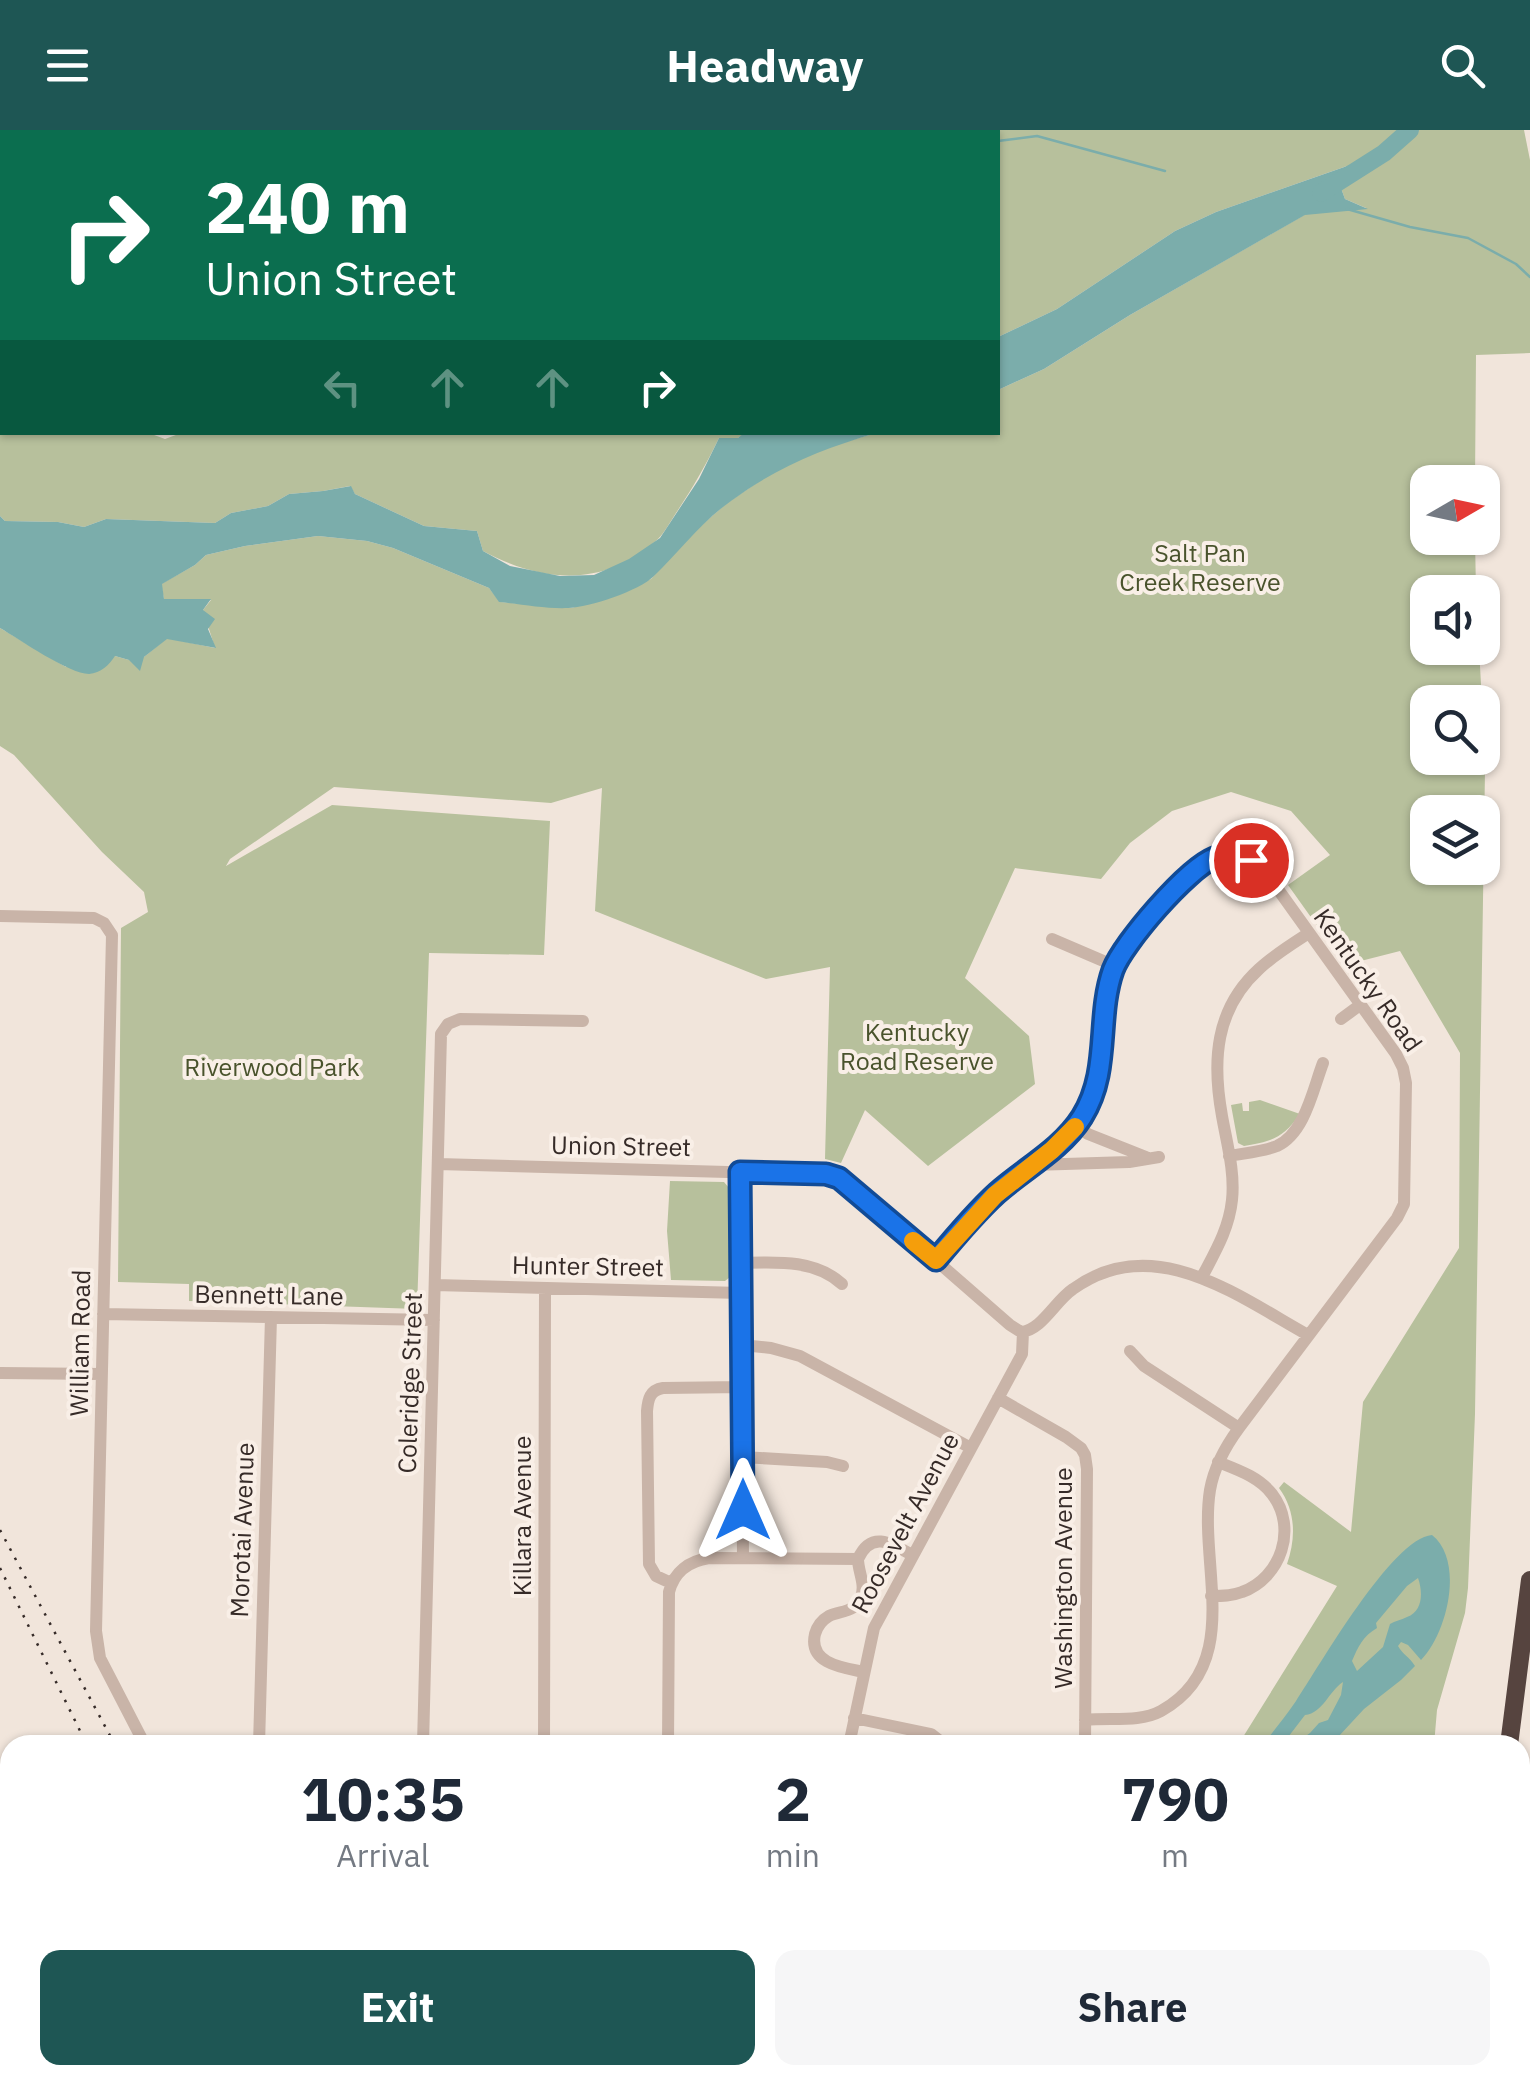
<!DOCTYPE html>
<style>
:root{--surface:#fff;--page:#f6f6f7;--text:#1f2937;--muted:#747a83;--accent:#1e5654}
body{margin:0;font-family:"IBM Plex Sans",sans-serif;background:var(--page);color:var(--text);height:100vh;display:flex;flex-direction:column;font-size:38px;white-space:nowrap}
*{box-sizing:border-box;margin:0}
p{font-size:32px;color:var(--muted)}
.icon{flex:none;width:55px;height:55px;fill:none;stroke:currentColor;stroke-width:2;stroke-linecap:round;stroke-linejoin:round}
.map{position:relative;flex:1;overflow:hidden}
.sheet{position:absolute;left:0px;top:1605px;width:1530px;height:350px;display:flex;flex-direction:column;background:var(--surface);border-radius:30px 30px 0 0;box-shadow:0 2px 8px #0004}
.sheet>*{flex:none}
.top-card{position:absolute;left:0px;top:0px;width:1000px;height:305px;box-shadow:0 2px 8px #0004;background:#0b6e4f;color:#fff;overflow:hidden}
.needle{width:65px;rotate:81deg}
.fabs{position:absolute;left:1410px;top:335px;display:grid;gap:20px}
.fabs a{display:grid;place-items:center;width:90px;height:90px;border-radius:20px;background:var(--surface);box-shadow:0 2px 8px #0004;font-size:50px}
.pin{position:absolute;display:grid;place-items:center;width:85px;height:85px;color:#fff;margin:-42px;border:5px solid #fff;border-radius:50%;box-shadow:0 2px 10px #0007}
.me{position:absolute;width:110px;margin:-55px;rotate:0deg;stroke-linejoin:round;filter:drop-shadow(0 0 8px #0008)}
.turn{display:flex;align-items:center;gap:35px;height:210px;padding:0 40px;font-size:45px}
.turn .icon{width:130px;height:130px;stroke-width:2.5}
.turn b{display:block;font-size:70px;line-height:85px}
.lanes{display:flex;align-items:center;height:95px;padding:0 40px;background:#0003;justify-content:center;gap:50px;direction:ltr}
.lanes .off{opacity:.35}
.eta{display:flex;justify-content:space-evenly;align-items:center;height:170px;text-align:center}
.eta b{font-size:60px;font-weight:700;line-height:70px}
.button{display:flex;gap:20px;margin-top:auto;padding:20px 40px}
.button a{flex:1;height:115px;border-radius:20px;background:var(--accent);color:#fff;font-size:40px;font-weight:700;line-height:115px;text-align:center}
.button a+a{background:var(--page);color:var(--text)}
header{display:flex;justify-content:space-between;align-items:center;height:130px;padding:0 40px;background:var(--accent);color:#fff;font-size:45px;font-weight:700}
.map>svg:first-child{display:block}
</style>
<header><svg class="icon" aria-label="menu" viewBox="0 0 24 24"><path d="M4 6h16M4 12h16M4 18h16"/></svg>Headway<svg class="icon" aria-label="search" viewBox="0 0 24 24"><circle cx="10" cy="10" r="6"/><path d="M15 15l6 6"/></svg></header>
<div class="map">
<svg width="1530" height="1955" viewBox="0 0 1530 1955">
<rect width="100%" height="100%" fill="#f1e5db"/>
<path fill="#b7c09c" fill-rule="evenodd" d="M462 0H1524L1530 30V223L1476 225 1475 352H1428V408H1475L1476 462H1428V518H1479L1482 572H1428V628H1482L1483 585 1485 641 1475 1284 1468 1458 1465 1483 1437 1580 1434 1615H1238L1337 1456 1287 1434C1296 1408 1296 1381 1279 1358L1284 1352 1351 1402 1363 1272 1459 1118 1460 923 1400 821 1345 835 1288 755 1330 725 1291 681 1231 662 1172 681 1130 713 1101 749 1015 738 965 848 1029 906 1035 954 928 1036 865 980 841 1033 825 1029 830 837 766 849 595 781 602 658 551 673 334 657 230 729 226 736 332 675 550 691 544 825 429 823 417 1179 189 1171V1154L118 1152 121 798 148 782 144 762 102 722 14 625 0 616V498L66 537 115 526 129 530 144 527 167 508 215 518 203 480 211 470 164 469 161 454 195 435 206 425 245 416 318 406 367 411 393 418 489 458 500 472 572 478 651 449 688 407 727 373 773 342 821 319 876 303 998 302V260L1044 239 1130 185 1306 84 1366 78 1345 69 1338 50 1347 36 1216 82 1175 101 1057 179 998 207V2H460ZM1428 682H1482V738H1428Z
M0 225 2 227V302H146L165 309 184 302 745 303 738 308H719C706 335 692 359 676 383 670 392 665 402 658 409 605 458 543 453 483 421L477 401 424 396 355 364 350 356 323 361 289 364 268 376 231 383 215 393 106 389 84 397 58 392 5 391 0 386Z
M1260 970 1300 984C1283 1008 1273 1011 1244 1016L1238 1013 1231 975 1242 973 1243 981H1249V972Z
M670 1051 724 1052 730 1059V1147L725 1151 671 1150 667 1101Z
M1337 1945H1467L1469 1955H1337Z"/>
<path fill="#7badab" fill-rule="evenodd" d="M1350 35 1338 50 1345 69 1368 79 1305 85 1130 185 1044 239 998 260V207L1057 179 1175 101 1216 82Z
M745 302 876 303C822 319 777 337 731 371 701 392 680 421 654 446 639 461 590 477 568 478 546 479 522 474 499 472L489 458 393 418 367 411 318 406 245 416 206 425 195 435 162 454 164 469H211L203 480 215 489 208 499 216 518 167 509 144 527 140 541 129 530 115 526C109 535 101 543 89 544 69 544 19 509 0 498V386L5 391 58 392 84 397 106 389 215 393 231 383 268 376 289 364 323 361 351 356 355 364 424 396 477 401 483 421 510 436 560 446 594 445 629 429 660 408 699 349 719 308H738Z
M1432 1405C1465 1431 1447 1504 1421 1530L1408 1515 1401 1512 1398 1516C1403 1525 1409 1526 1415 1536L1401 1550 1364 1579 1339 1606 1322 1614 1293 1615 1310 1603 1319 1593 1328 1590 1341 1565 1343 1552C1329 1561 1323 1583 1305 1585L1282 1615H1263C1274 1600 1286 1586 1296 1571 1319 1537 1392 1408 1432 1405ZM1418 1448C1423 1462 1423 1481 1407 1487 1401 1490 1395 1491 1390 1494L1383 1517 1357 1541 1352 1531C1358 1517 1363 1506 1377 1498L1376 1493 1407 1456Z"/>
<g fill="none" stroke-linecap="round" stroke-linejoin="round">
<path stroke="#7badab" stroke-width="2.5" d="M746 0V2
M998 11 1037 6 1165 41
M1347 79 1410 97 1468 108 1516 134 1530 147
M1024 1955 1028 1945"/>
<path stroke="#7badab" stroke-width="18" d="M1321 63 1384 23 1410 0"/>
<path stroke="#c9b4a8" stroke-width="12" d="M0 786 94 788 104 793 112 805 96 1501 100 1528 145 1615
M1052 809 1115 836
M1341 889 1360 875
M1076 996 1088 1004 1146 1027
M1229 1026C1244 1023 1262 1022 1277 1016 1305 1003 1313 959 1323 933
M438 1034 833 1045 846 1052 1010 1195 1021 1202C1042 1200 1055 1171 1073 1159 1153 1101 1236 1165 1308 1205
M1033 1035 1129 1032 1159 1027
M740 1042 743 1428
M936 1130C955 1107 975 1082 998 1062 1027 1038 1063 1018 1083 985 1109 942 1098 890 1112 843 1119 822 1137 804 1151 787 1178 755 1216 701 1262 737L1396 924 1403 938 1406 953 1404 1074 1397 1088 1239 1298C1225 1317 1214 1337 1210 1360 1198 1435 1245 1534 1161 1581 1139 1593 1110 1587 1085 1590
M741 1133C776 1132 815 1129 842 1154
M1202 1147C1215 1122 1229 1099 1232 1070 1235 1042 1227 1014 1222 986 1212 931 1215 879 1259 839 1274 825 1292 814 1309 803
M435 1155 741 1163
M103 1184 434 1190
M742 1215 771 1218 800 1226 971 1318
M1130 1221 1144 1236 1239 1298
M0 1243 102 1244
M998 1268 1066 1307 1081 1318 1085 1325 1087 1339 1085 1615
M743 1327 827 1332 843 1336
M858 1429C871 1400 891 1413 912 1425
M671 1453 656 1446 649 1434 647 1281C648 1269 650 1260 663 1258L742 1257
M1211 1466C1222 1466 1232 1466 1242 1462 1281 1448 1298 1398 1272 1364 1259 1347 1238 1340 1218 1332
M854 1588 931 1604 945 1615
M259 1615 271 1187
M423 1615 441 904 448 894 460 889 583 891
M544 1615 545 1158
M668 1615 669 1462C674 1442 689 1431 709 1428L858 1429C858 1442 866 1454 861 1467 855 1483 842 1480 829 1486 822 1490 817 1497 815 1504 808 1534 844 1538 864 1542
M849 1615 874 1498 1022 1224 1023 1202
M218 1945 223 1955
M725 1945 727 1955
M417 1949 594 1952
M86 1955V1945
M1276 1955V1945"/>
<path stroke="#776059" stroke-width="15" d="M0 1726 10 1727
M0 1739 10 1741
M1520 1743H1530
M1520 1762 1530 1763
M1130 1955 1131 1945"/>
<path stroke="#56443f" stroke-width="18" d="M1509 1615 1530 1450
M1517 1945 1518 1955"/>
<path stroke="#362b28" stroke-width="2.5" stroke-dasharray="2.5 8" stroke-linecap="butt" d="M0 1400 115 1615
M0 1438 87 1615
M250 1945 256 1955
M269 1945 274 1955"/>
</g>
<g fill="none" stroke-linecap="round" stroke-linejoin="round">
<defs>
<path id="route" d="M743 1380 740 1042 826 1044 839 1048 936 1130C955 1107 975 1083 997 1063 1025 1038 1061 1020 1082 987 1111 941 1096 888 1113 840 1123 813 1187 739 1214 728 1227 723 1239 725 1251 730"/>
</defs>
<use href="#route" stroke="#114b97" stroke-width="25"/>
<use href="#route" stroke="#1a73e8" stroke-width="18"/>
<path stroke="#f59e0b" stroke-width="18" d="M913 1111 936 1130 995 1065 1052 1020 1075 997"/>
</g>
<g text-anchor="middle" stroke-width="8" stroke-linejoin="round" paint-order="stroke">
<g font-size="25" fill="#49532c" stroke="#f9efe7">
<text x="1200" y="432">Salt Pan<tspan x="1200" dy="29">Creek Reserve</tspan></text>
<text x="917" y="911">Kentucky<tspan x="917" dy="29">Road Reserve</tspan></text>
<text x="272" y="946">Riverwood Park</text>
</g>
<g font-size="25" fill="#362b28" stroke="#f9efe7">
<text transform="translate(1368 850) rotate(55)" y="9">Kentucky Road</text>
<text transform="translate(621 1016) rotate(1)" y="9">Union Street</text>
<text transform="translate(588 1136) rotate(1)" y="9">Hunter Street</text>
<text transform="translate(269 1165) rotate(1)" y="9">Bennett Lane</text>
<text transform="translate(80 1213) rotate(-89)" y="9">William Road</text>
<text transform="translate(410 1253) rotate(-88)" y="9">Coleridge Street</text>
<text transform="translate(522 1386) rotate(-90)" y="9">Killara Avenue</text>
<text transform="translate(905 1393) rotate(-62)" y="9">Roosevelt Avenue</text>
<text transform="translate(242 1400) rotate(-88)" y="9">Morotai Avenue</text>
<text transform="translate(1063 1448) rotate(-90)" y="9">Washington Avenue</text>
</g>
</g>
</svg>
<div class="fabs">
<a><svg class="needle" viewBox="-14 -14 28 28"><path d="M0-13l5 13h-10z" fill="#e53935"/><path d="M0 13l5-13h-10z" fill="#747a83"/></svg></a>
<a><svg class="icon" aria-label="sound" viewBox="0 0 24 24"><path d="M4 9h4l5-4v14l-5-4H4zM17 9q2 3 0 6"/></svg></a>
<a><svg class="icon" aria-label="search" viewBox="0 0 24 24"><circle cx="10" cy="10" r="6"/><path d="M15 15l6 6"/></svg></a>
<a><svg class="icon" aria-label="layers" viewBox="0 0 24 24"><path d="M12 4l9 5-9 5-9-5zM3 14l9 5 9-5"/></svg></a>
</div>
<div class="pin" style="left:1251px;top:730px;background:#d93025"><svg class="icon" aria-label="arrive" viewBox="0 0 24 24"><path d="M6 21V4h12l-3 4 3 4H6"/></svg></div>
<svg class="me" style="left:743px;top:1380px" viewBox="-20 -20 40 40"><path d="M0-17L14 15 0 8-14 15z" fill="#1a73e8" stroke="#fff" stroke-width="4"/></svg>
<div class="top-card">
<div class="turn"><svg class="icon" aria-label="right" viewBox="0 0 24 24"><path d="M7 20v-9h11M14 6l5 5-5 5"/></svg><div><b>240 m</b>Union Street</div></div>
<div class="lanes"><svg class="icon off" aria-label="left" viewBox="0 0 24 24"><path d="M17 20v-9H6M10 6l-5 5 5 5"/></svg><svg class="icon off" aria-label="ahead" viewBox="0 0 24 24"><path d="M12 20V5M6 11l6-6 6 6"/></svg><svg class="icon off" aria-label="ahead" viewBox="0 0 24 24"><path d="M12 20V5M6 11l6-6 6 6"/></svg><svg class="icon" aria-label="right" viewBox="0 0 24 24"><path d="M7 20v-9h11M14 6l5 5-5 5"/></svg></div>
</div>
<section class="sheet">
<div class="eta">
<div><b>10:35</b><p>Arrival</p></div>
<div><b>2</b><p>min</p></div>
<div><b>790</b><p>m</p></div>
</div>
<div class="button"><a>Exit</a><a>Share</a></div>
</section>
</div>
